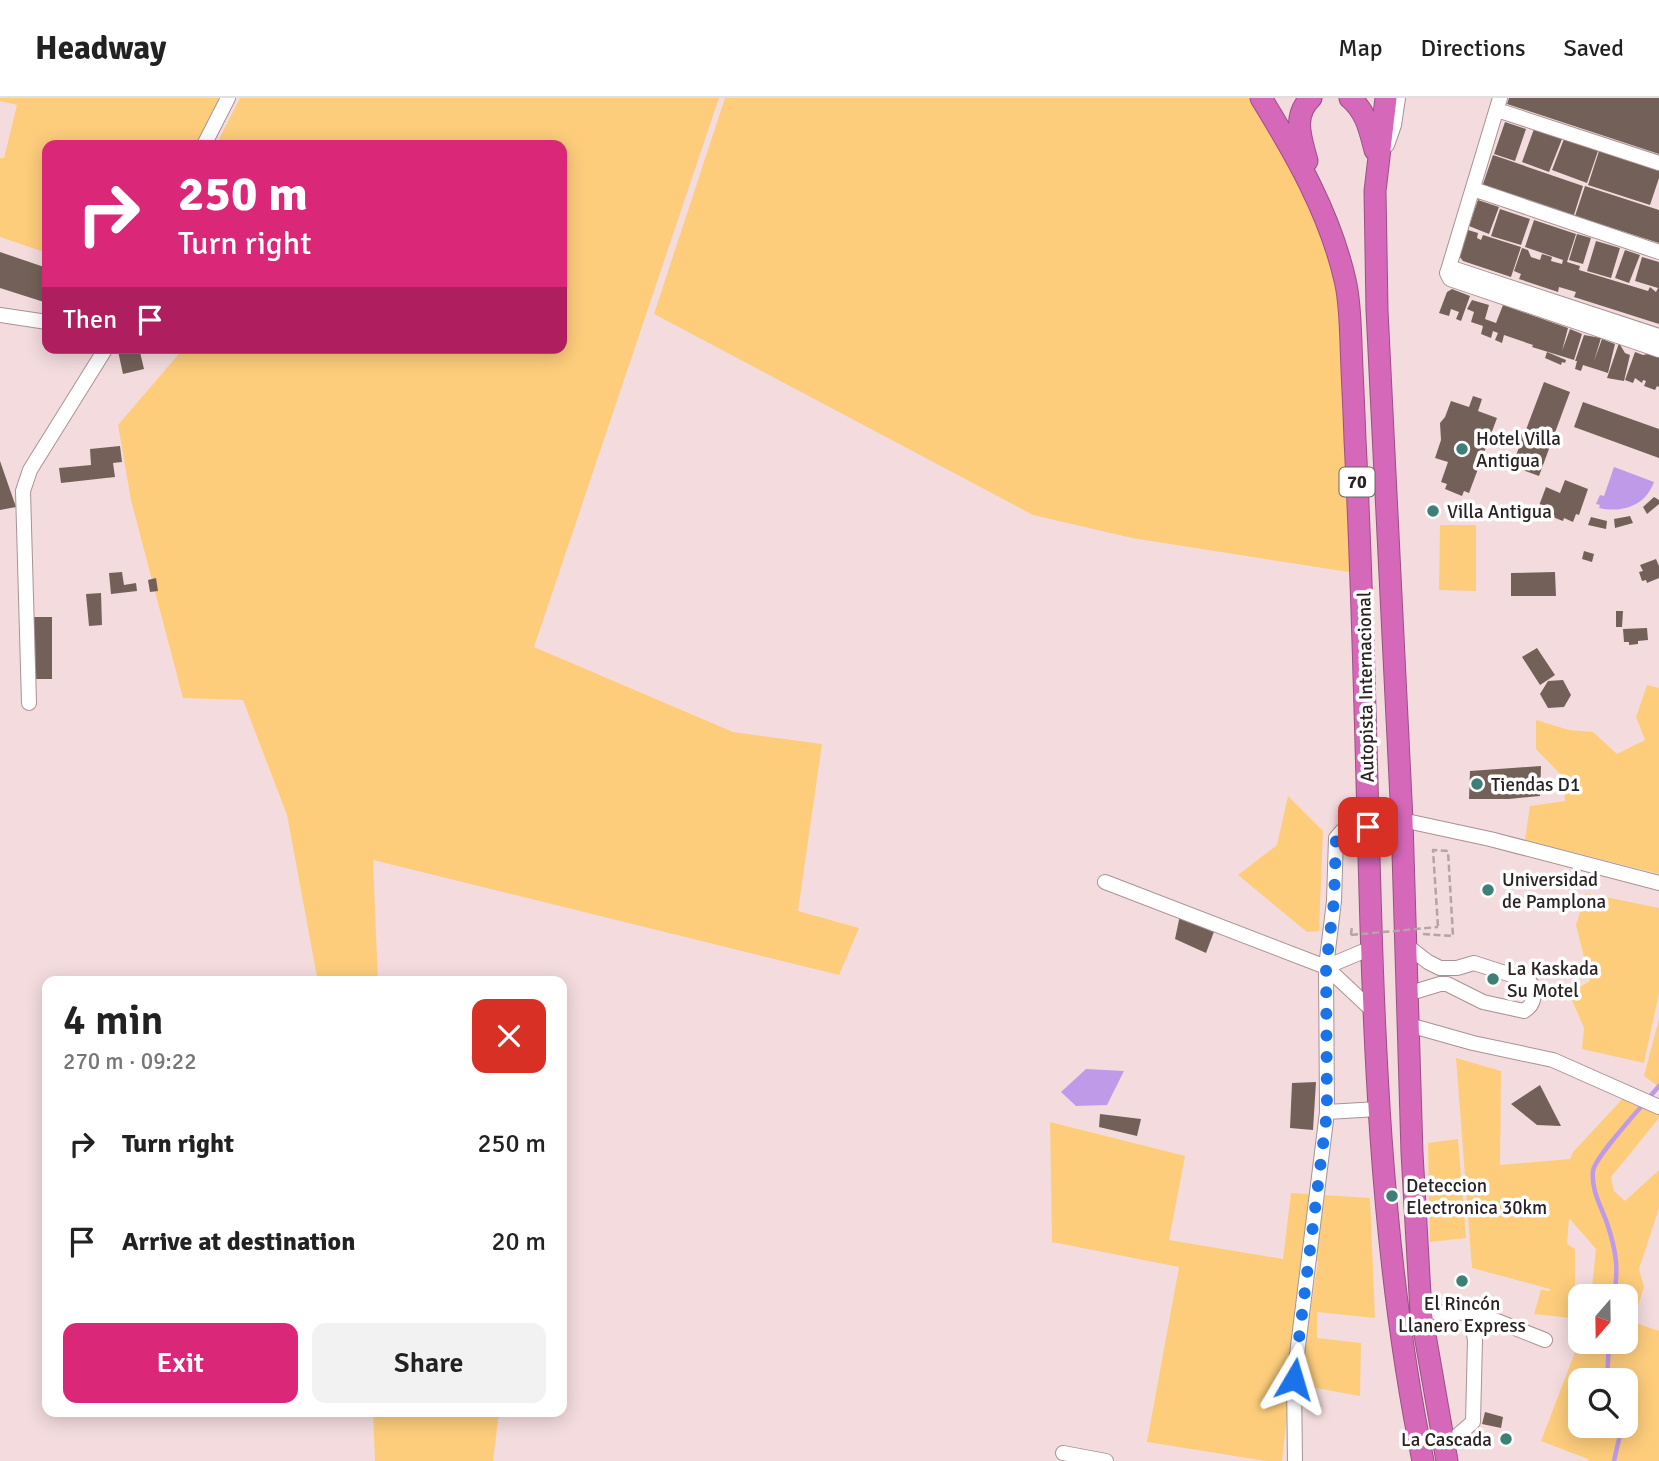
<!DOCTYPE html>
<meta charset="utf-8">
<style>
:root{--surface:#fff;--page:#f2f2f2;--text:#222;--muted:#767676;--line:#e0e0e0;--accent:#db2777}
body{margin:0;font-family:Signika,sans-serif;background:var(--page);color:var(--text);height:100vh;display:flex;flex-direction:column;font-size:26px;white-space:nowrap}
*{box-sizing:border-box;margin:0}
p{font-size:23px;color:var(--muted)}
.icon{flex:none;width:38px;height:38px;fill:none;stroke:currentColor;stroke-width:2;stroke-linecap:round;stroke-linejoin:round}
.map{position:relative;flex:1;overflow:hidden}
.sheet{position:absolute;left:42px;top:878px;width:525px;height:441px;display:flex;flex-direction:column;background:var(--surface);border-radius:14px;box-shadow:0 4px 18px #0003}
.sheet>*{flex:none}
.banner{position:absolute;left:42px;top:42px;width:525px;height:214px;border-radius:14px;box-shadow:0 4px 18px #0003;background:#db2777;color:#fff;overflow:hidden}
.needle{width:46px;rotate:200deg}
.fabs{position:absolute;left:1568px;top:1186px;display:grid;gap:14px}
.fabs a{display:grid;place-items:center;width:70px;height:70px;border-radius:14px;background:var(--surface);box-shadow:0 4px 18px #0003;font-size:35px}
.pin{position:absolute;display:grid;place-items:center;width:60px;height:60px;color:#fff;margin:-30px;border-radius:14px;box-shadow:0 4px 10px #0006}
.me{position:absolute;width:77px;margin:-38px;rotate:7deg;stroke-linejoin:round;filter:drop-shadow(0 0 5px #0008)}
.turn{display:flex;align-items:center;gap:24px;height:147px;padding:0 21px;font-size:32px}
.turn .icon{width:91px;height:91px;stroke-width:2.5}
.turn b{display:block;font-size:49px;line-height:60px}
.then{display:flex;align-items:center;height:66px;padding:0 21px;background:#0003;gap:14px;font-size:26px}
.round{display:grid;place-items:center;flex:none;width:74px;height:74px;border-radius:14px;background:var(--page)}
.headline{display:flex;align-items:center;justify-content:space-between;height:119px;padding:0 21px}
h1{font-size:42px;font-weight:600;line-height:52px}
.button{display:flex;gap:14px;margin-top:auto;padding:14px 21px}
.button a{flex:1;height:80px;border-radius:14px;background:var(--accent);color:#fff;font-size:28px;font-weight:600;line-height:80px;text-align:center}
.button a+a{background:var(--page);color:var(--text)}
ul{padding:0;list-style:none}
li{display:flex;align-items:center;gap:21px;height:98px;padding:0 21px}
li div{flex:1}
li b{display:block;font-size:26px}
li em{font-style:normal}
header{display:flex;align-items:center;gap:42px;box-sizing:border-box;height:98px;padding:0 35px;background:var(--surface);border-bottom:2px solid var(--line)}
header strong{font-size:33px}
nav{display:flex;gap:38px;margin-inline-start:auto;font-size:24px}
.map>svg:first-child{display:block}
</style>
<header>
<strong>Headway</strong>
<nav><a>Map</a><a>Directions</a><a>Saved</a></nav>
</header>
<div class="map">
<svg width="1659" height="1363" viewBox="0 0 1659 1363">
<rect width="100%" height="100%" fill="#f4dcde"/>
<path fill="#fdcd7c" fill-rule="evenodd" d="M0 0H219L196 47H47V155L0 139V60H4L17 7 0 3Z
M240 0H719L534 549 733 634 822 646 798 813 859 830 839 877 373 762 378 884H318L287 717 243 602 183 600 131 402 118 327 184 250H562V47H216Z
M725 0H1251L1292 67 1329 152 1342 233 1355 475 1132 440 1033 417 654 216Z
M1440 427H1476V493L1439 492Z
M1647 587 1659 590V776L1525 742 1530 708 1565 703 1563 679 1536 651V622L1569 632 1593 634 1617 656 1645 642 1636 619Z
M1288 698 1323 733 1319 833 1307 834 1238 777 1277 747Z
M1586 795 1659 810V895L1644 965 1582 951 1584 930 1569 895 1590 883 1576 827Z
M1659 921V989L1644 978Z
M1456 960 1501 973 1500 1067 1570 1061 1573 1054 1626 997 1659 1017V1020L1611 1079 1614 1093 1625 1103 1659 1072V1110L1639 1171 1644 1189 1633 1224 1659 1233V1363H1588V1361L1541 1343 1580 1241V1244H1626V1199H1591L1596 1151 1569 1120 1567 1146 1575 1151V1199H1580V1221L1534 1216 1541 1192 1550 1193V1191L1472 1170ZM1580 1283H1626V1328H1580Z
M1050 1024 1185 1058 1169 1142 1283 1161 1291 1095 1370 1100 1375 1220 1317 1214V1240L1361 1245 1360 1298 1299 1287 1318 1163H1304L1282 1363H1266L1147 1344 1179 1169 1052 1144Z
M1458 1041 1466 1140 1430 1144 1428 1045Z
M373 1314H499L493 1363H375Z"/>
<path fill="#be9ae9" d="M1614 369 1654 384C1645 408 1623 415 1599 410L1600 407 1596 406 1600 397 1604 398Z
M1086 971 1124 973 1107 1007 1076 1008 1061 994Z"/>
<g fill="none" stroke-linecap="round" stroke-linejoin="round">
<path stroke="#be9ae9" stroke-width="4.5" d="M1614 1199C1619 1170 1616 1152 1607 1125 1601 1108 1591 1092 1593 1073 1595 1058 1647 1003 1659 988
M1607 1283 1609 1244
M1614 1363 1622 1328"/>
</g>
<path fill="#736159" d="M1509 0H1659V56L1507 6Z
M1505 24 1526 31 1515 63 1494 56Z
M1534 31 1562 41 1549 74 1522 64Z
M1564 41 1598 53 1587 85 1552 72Z
M1599 53 1659 73V80L1650 107 1588 87Z
M1493 57 1583 88 1573 120 1482 89Z
M1585 88 1659 112V145L1575 118Z
M1478 102 1499 109 1489 136 1469 128Z
M1500 111 1530 121 1521 147 1491 138Z
M1534 122 1576 136 1567 164 1580 168 1579 172 1648 193 1650 189 1656 194 1658 190 1635 183 1642 159 1659 164V226L1574 199 1576 194 1559 189 1558 194 1519 181 1521 176 1514 173 1522 150 1528 152 1531 159 1540 162 1542 156 1552 159 1551 163 1562 166 1563 162 1525 149Z
M1468 132 1478 135 1477 140 1481 142 1483 137 1521 149 1511 179 1463 163 1459 158Z
M1577 136 1591 140 1583 166 1569 162Z
M1596 143 1620 150 1611 180 1587 173Z
M1625 152 1640 157 1629 185 1615 180Z
M0 154 47 170V205L0 190Z
M1452 191 1470 198 1461 223 1456 221 1459 214 1451 211 1449 218 1439 215 1447 194Z
M1472 202 1489 207 1485 221 1496 225 1503 207 1568 230 1562 253 1570 231 1582 236 1574 262 1532 249 1533 247 1504 237 1502 245 1495 242 1498 235 1493 233 1491 240 1481 236 1483 228 1471 224 1474 214 1467 211Z
M1584 237 1601 240 1594 263 1602 241 1615 246 1608 275 1583 267 1581 273 1575 271 1577 263H1575Z
M1619 245 1625 255 1630 257 1624 283 1607 280Z
M131 250H139L144 271 123 276 118 253Z
M1547 254 1566 262 1565 265 1562 264 1561 267 1545 260Z
M1635 254 1643 257 1652 255 1659 258V289L1657 288 1655 292 1644 288 1646 283 1643 282 1642 285 1635 280 1633 285 1625 282Z
M1544 284 1570 294 1539 378 1512 368 1521 344 1511 340 1514 333 1524 337Z
M1473 298 1482 301 1478 313 1497 320 1469 395 1464 393 1462 398 1445 391 1447 386 1441 384 1448 364 1435 360 1441 342 1440 325 1445 319 1451 303 1469 309Z
M1583 304 1659 331V360L1574 329Z
M120 348 122 364 113 365 115 379 61 385 59 370 91 367 90 351Z
M0 363 16 409 0 412Z
M1565 382 1588 391 1579 417 1576 416 1573 424 1564 420 1563 423 1537 413 1546 389 1560 395Z
M1654 399 1659 402V406L1647 416 1643 409Z
M1630 418 1633 425 1615 430 1614 421Z
M1591 419 1607 423 1606 431 1588 427Z
M1584 453 1594 456 1592 464 1582 461Z
M1656 461 1659 468V480L1647 485 1646 482 1642 483 1639 474 1643 473 1640 467Z
M122 474 124 487 136 485 137 493 111 496 109 475Z
M1555 474 1556 498H1511V475Z
M156 480 158 493 150 494 148 482Z
M101 495 102 527 89 528 86 496Z
M1616 513H1623L1622 529H1616Z
M34 519H52V581H34Z
M1647 530 1648 542 1638 543V546L1629 547V544H1624L1623 531Z
M1537 550 1555 577 1540 587 1522 559Z
M1563 582 1571 597 1564 609 1548 610 1540 596 1548 583Z
M1541 668 1540 698 1509 701H1469L1470 673Z
M1180 817 1215 831 1206 855 1175 841Z
M1316 984 1313 1032 1290 1030 1292 985Z
M1540 987 1561 1028 1537 1027 1511 1006Z
M1100 1016 1141 1021 1137 1038 1099 1029Z
M1485 1314 1503 1319 1501 1330 1482 1326Z"/>
<g fill="none" stroke-linecap="round" stroke-linejoin="round">
<defs>
<path id="minor" d="M1500 0 1449 169 1447 175 1450 181 1659 252
M1497 12 1659 65
M204 47 228 0
M1387 47 1394 27 1398 0
M1473 91 1659 154
M1449 169 1659 238
M0 217 47 224
M29 605 23 393 30 372 106 250
M1402 722 1490 741 1659 785
M1105 784 1326 869 1373 913
M1406 847 1428 864 1440 870H1457L1474 865 1527 882C1538 890 1535 907 1524 913L1483 904 1447 886H1440L1407 896
M1326 869 1371 850
M1409 927 1473 945 1553 962 1659 1009
M1327 1014 1378 1011
M1421 1214 1470 1215 1475 1242 1473 1324 1444 1349
M1470 1215 1482 1217 1545 1242
M1063 1355 1106 1363
M1295 1363 1294 1281 1327 1014 1326 869 1334 803 1336 740 1342 733 1368 729"/>
<path id="highway" d="M1261 0C1296 57 1330 116 1345 182 1350 203 1350 224 1351 245 1352 277 1354 310 1355 342 1361 456 1364 570 1367 683 1373 911 1377 1139 1423 1363
M1350 0C1366 13 1370 33 1375 52
M1386 0 1375 93 1377 212 1402 722 1412 1055 1421 1214 1447 1363
M1307 63C1301 40 1292 18 1311 0"/>
</defs>
<use href="#minor" stroke="#a99294" stroke-width="16"/>
<use href="#highway" stroke="#9a5085" stroke-width="23"/>
<path stroke="#b6a3a4" stroke-width="2.5" stroke-dasharray="7 3.5" stroke-linecap="butt" d="M1423 836 1453 838 1448 753 1433 752 1438 829
M1351 837 1352 827"/>
<use href="#minor" stroke="#fff" stroke-width="14"/>
<use href="#highway" stroke="#d668ba" stroke-width="21"/>
<path stroke="#b6a3a4" stroke-width="2.5" stroke-dasharray="7 3.5" stroke-linecap="butt" d="M1351 837 1438 829"/>
</g>
<g fill="none" stroke-linecap="round" stroke-linejoin="round">
<path stroke="#1a73e8" stroke-width="12" stroke-dasharray="0 21.6" d="M1294 1281 1327 1014 1326 869 1334 803 1336 740 1342 733 1368 729"/>
</g>
<g fill="#3d8176" stroke="#fff" stroke-width="2.5">
<circle cx="1462" cy="351" r="7"/>
<circle cx="1433" cy="413" r="7"/>
<circle cx="1477" cy="686" r="7"/>
<circle cx="1488" cy="792" r="7"/>
<circle cx="1493" cy="881" r="7"/>
<circle cx="1392" cy="1098" r="7"/>
<circle cx="1462" cy="1183" r="7"/>
<circle cx="1506" cy="1341" r="7"/>
</g>
<g text-anchor="middle" stroke-width="7" stroke-linejoin="round" paint-order="stroke">
<rect fill="#fff" stroke="#6b6465" stroke-width="2" x="1339.5" y="369.5" width="35" height="29" rx="5"/>
<g font-size="18" font-weight="bold" fill="#2b2223">
<text x="1357" y="390">70</text>
</g>
<g font-size="19" fill="#2b2223" stroke="#fff" text-anchor="start">
<text x="1476" y="347">Hotel Villa<tspan x="1476" dy="22">Antigua</tspan></text>
<text x="1447" y="420">Villa Antigua</text>
<text x="1491" y="693">Tiendas D1</text>
<text x="1502" y="788">Universidad<tspan x="1502" dy="22">de Pamplona</tspan></text>
<text x="1507" y="877">La Kaskada<tspan x="1507" dy="22">Su Motel</tspan></text>
<text x="1406" y="1094">Deteccion<tspan x="1406" dy="22">Electronica 30km</tspan></text>
<text x="1462" y="1212" text-anchor="middle">El Rincón<tspan x="1462" dy="22">Llanero Express</tspan></text>
<text x="1492" y="1348" text-anchor="end">La Cascada</text>
</g>
<g font-size="19" fill="#2b2223" stroke="#fff">
<text transform="translate(1365 589) rotate(-91)" y="7">Autopista Internacional</text>
</g>
</g>
</svg>
<div class="fabs">
<a><svg class="needle" viewBox="-14 -14 28 28"><path d="M0-13l5 13h-10z" fill="#e53935"/><path d="M0 13l5-13h-10z" fill="#767676"/></svg></a>
<a><svg class="icon" aria-label="search" viewBox="0 0 24 24"><circle cx="10" cy="10" r="6"/><path d="M15 15l6 6"/></svg></a>
</div>
<div class="pin" style="left:1368px;top:729px;background:#d93025"><svg class="icon" aria-label="arrive" viewBox="0 0 24 24"><path d="M6 21V4h12l-3 4 3 4H6"/></svg></div>
<svg class="me" style="left:1294px;top:1281px" viewBox="-20 -20 40 40"><path d="M0-17L14 15 0 8-14 15z" fill="#1a73e8" stroke="#fff" stroke-width="4"/></svg>
<div class="banner">
<div class="turn"><svg class="icon" aria-label="right" viewBox="0 0 24 24"><path d="M7 20v-9h11M14 6l5 5-5 5"/></svg><div><b>250 m</b>Turn right</div></div>
<div class="then">Then<svg class="icon" aria-label="arrive" viewBox="0 0 24 24"><path d="M6 21V4h12l-3 4 3 4H6"/></svg></div>
</div>
<section class="sheet">
<div class="headline"><div><h1>4 min</h1><p>270 m · 09:22</p></div><a class="round" style="background:#d93025;color:#fff"><svg class="icon" aria-label="close" viewBox="0 0 24 24"><path d="M6 6l12 12M18 6L6 18"/></svg></a></div>
<ul>
<li><svg class="icon" aria-label="right" viewBox="0 0 24 24"><path d="M7 20v-9h11M14 6l5 5-5 5"/></svg><div><b>Turn right</b></div><em>250 m</em></li>
<li><svg class="icon" aria-label="arrive" viewBox="0 0 24 24"><path d="M6 21V4h12l-3 4 3 4H6"/></svg><div><b>Arrive at destination</b></div><em>20 m</em></li>
</ul>
<div class="button"><a>Exit</a><a>Share</a></div>
</section>
</div>
